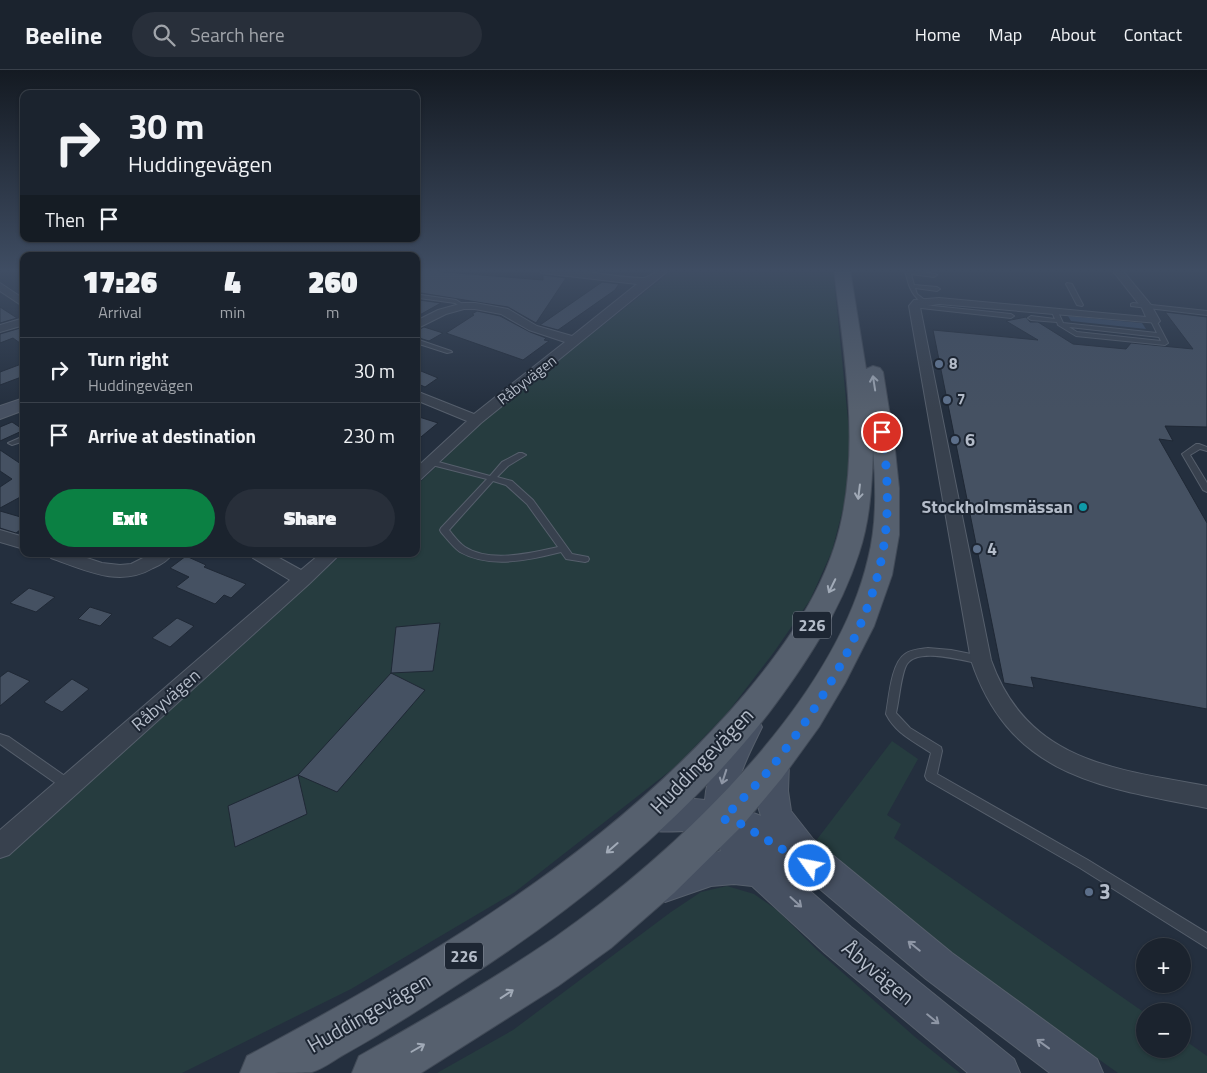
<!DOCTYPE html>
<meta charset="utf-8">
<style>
:root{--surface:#1b232e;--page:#282f3a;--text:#f1f3f6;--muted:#a0a4aa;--line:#39404a;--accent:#0b8043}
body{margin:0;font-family:"Titillium Web",sans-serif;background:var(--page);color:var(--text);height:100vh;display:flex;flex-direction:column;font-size:19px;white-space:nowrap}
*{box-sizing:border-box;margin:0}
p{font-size:16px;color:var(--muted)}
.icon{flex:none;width:28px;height:28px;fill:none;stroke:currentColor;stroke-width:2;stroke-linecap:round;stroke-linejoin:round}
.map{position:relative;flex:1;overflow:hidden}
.drawer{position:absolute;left:20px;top:182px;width:400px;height:305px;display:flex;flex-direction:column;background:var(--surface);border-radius:10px;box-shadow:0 1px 4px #0004,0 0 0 1px var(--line)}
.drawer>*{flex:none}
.hud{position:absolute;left:20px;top:20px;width:400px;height:152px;border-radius:10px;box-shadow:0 1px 4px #0004,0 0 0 1px var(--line);background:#1b232e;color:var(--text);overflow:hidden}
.fabs{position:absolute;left:1136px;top:868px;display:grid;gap:10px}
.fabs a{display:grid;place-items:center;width:55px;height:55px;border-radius:50%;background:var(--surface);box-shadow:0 1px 4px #0004,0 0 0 1px var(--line);font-size:25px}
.pin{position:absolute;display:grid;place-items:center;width:42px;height:42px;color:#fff;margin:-21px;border:2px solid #fff;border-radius:50%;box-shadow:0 1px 5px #0007}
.me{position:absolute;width:55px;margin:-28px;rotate:303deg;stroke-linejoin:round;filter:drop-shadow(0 0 4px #0008)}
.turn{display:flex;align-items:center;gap:18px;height:105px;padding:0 25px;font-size:22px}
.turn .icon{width:65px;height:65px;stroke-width:2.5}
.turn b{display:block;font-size:35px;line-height:42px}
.then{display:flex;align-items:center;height:48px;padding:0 25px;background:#0003;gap:10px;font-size:19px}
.eta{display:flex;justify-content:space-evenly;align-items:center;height:85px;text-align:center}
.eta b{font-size:30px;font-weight:800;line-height:35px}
.action{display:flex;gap:10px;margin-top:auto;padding:10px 25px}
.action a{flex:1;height:58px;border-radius:30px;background:var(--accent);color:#fff;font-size:20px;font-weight:800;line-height:58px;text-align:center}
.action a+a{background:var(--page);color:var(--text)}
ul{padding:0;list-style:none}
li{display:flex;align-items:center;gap:15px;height:65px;padding:0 25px;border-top:1px solid var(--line)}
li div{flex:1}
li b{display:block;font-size:19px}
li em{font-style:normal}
header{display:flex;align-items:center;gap:30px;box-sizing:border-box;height:70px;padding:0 25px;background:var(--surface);border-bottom:1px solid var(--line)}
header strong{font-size:24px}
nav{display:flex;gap:28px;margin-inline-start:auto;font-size:18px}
.search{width:350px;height:45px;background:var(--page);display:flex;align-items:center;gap:12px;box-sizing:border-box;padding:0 18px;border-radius:28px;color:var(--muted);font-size:19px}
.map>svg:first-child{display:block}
</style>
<header>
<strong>Beeline</strong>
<div class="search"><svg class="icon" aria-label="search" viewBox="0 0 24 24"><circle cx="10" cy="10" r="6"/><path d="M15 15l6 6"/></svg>Search here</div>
<nav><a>Home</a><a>Map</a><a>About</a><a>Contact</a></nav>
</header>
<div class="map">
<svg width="1207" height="1003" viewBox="0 0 1207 1003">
<rect width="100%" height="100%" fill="#242f3e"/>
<path fill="#263c3f" d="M673 200H833L851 380 845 431 832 481 810 530 774 582 728 642 675 697 515 822 351 919 182 1003H0V789L235 582 342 484H416V416L492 343Z
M892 671 918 689 887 745 901 754 894 768 1145 943V979H1182L1183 969 1207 986V1003H1118L958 889 815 772Z
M727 816 754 824 777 840 816 879 915 967 960 1003H437L513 960 671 842 701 822Z"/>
<path fill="#394c67" d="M1068 246 1142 253 1146 259 1071 251Z"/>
<path fill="#455162" stroke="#1f2835" d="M420 200 543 210V205L566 208 536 253 508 237 421 223 417 226 419 230 441 233 416 247V203Z
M602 212 619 214 615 220 558 260 540 255Z
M0 237 17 248 0 253Z
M477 241 500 246 530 262 546 268 544 270 549 271 523 290 446 263 474 245 472 244Z
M1165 242 1207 247V357L1165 356 1173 371 1159 369 1207 453V639L1031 607 1034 618 1004 613 933 260 1038 270 1006 251 1026 247 1030 252H1038L1073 274 1126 279 1131 273 1193 279Z
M24 257V276L13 268 0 273V264Z
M424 257 443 263 429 271 416 267V261Z
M24 293V306L0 315V302Z
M416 299 438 308 425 317 416 313Z
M416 346 438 353 416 371Z
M12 352 24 360 0 371V357Z
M0 380 24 396V425L0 438V417L12 409 0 401Z
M0 441 24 448V457L16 463 0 458Z
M186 486 206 495 204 497 246 514 231 528 224 525 215 534 176 517 189 507 170 498Z
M29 518 55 527 36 542 10 533Z
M90 537 112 544 100 556 78 549Z
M177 548 194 556 170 577 152 568Z
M440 553 433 601 391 603 396 557Z
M8 601 30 611 0 636V607Z
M391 603 425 620 337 722 298 705Z
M72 609 89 619 62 642 44 632Z
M298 705 307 744 235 777 228 736Z"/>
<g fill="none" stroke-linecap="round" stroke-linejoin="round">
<defs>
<path id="lane" d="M905 200 936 204 937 205 934 207 911 204 914 215 937 217 940 219 937 221 915 218 917 224 926 231 921 232C910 223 908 213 905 200Z
M1067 213 1072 214 1083 235 1082 236 1077 235 1066 214Z
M421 225 456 230 466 236 463 238 455 233 419 228V226Z
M1133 233 1207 241V245L1131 236V234Z
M914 234 1011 244 1014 246 1011 248 912 237 911 236Z
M1055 240 1058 242 1063 253 1157 263 1151 251 1156 250 1168 273 1165 275 1076 266 1058 255 1057 252 1031 250 1028 248 1031 246 1055 249 1052 242ZM1069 257 1159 267 1161 271 1077 262Z
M416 269 451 281 452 282 447 283 416 273Z
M24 366V371L12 375 8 373Z
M1196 374H1199L1207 377V381L1200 379 1190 385 1207 413V422L1203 420 1182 384Z
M519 383H522L526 385 508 396 497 407 512 411 533 430 572 484 588 487 589 489 588 491 585 492 566 489 561 482C530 490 490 499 460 482 453 477 447 469 441 462L440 460 441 458 487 409 428 394V390H431L490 406 502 392ZM493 411 506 415 527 434 558 477C531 483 490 493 465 477 459 473 454 466 449 460Z
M928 578 951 580 981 586 984 587 986 590 984 593 981 594C965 591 918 577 907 594 901 603 899 632 896 643L910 658 941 677 942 681 937 704 1088 790 1207 863V878L1080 798 927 710 925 706 931 683C914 671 896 664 886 644 889 628 891 593 905 584 912 579 921 579 928 578Z
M0 664 9 667 72 711 74 715 72 719 68 720 64 719 0 674Z"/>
<path id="street" d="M537 200C571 196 606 207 641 208 651 209 653 198 669 200L481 353 421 409 416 411V398L467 351 416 330V321L474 344 565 272 529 260 501 244 475 239H464L446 244 416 259V251L438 240 463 233H475L508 239 537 256 572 266 637 214 542 203Z
M1112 200H1122L1151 235 1160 251 1158 253 939 234 920 237 991 590C1027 692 1115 699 1207 716V738C1101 717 1010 707 971 590L909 236 914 230 939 228 1146 247 1142 238Z
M0 213 24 229V237L0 221Z
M24 248V255L0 262V255Z
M0 460 24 467V479L0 472Z
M48 484H75L102 493 120 495 131 494 151 484H172C168 491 160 495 153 498 119 518 85 500 51 488Z
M251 484H272L301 500 320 484H340L309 514 9 785 0 788V760L290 510 253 488Z"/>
<path id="secondary" d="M24 328V340L0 349V336Z
M747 644 757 648 762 657C750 682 735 708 736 736L761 746C754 727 755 702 763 684L774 680 785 684 789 694 788 721 791 741 813 769 952 883 1097 989 1103 1003H1050L926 909 801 803 797 805 786 800 851 857 1014 989 1020 1003H968L825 883 752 816 734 814 711 816 665 832 653 827 648 815 653 803 690 788 721 781 712 762C688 758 659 766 638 757L633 746 638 735C659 727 683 728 705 730 707 701 723 674 737 648Z"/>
<path id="primary" d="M834 200H850L866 299 873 296 880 298 883 302 894 371 899 418V465L892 505 874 556 845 613 819 657 782 708 742 756 674 823 611 878 558 916 421 1003H352L359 986C425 949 491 911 554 868 673 785 834 635 868 489 877 454 876 417 873 380 872 415 870 450 859 483 840 542 805 595 768 644 679 757 567 845 446 922 413 944 379 965 345 984 334 990 323 999 312 1002 300 1003 255 1003 240 1003L247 986C429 889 610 782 745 624 786 575 825 520 840 457 860 372 844 285 834 200Z"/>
</defs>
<use href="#lane" stroke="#565f6c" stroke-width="2"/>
<use href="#street" stroke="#565f6c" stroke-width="2"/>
<use href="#secondary" stroke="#565f6c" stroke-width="2"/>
<use href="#primary" stroke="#414a57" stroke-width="2"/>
<use href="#lane" fill="#38414e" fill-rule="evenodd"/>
<use href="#street" fill="#38414e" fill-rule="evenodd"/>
<use href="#secondary" fill="#465061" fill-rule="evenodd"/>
<use href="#primary" fill="#56606e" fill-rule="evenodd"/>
</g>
<defs><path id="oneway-shaft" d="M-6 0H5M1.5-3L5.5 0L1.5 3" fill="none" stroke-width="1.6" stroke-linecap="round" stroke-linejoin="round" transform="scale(1.25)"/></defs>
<g stroke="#a1aab7">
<use href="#oneway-shaft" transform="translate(874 313) rotate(-99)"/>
<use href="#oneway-shaft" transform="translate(859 422) rotate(97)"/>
<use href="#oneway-shaft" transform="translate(832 516) rotate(116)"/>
<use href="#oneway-shaft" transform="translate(612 778) rotate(139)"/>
<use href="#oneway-shaft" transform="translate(507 924) rotate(-33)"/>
<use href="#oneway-shaft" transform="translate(418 978) rotate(-30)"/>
</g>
<g stroke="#8e96a5">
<use href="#oneway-shaft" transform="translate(724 707) rotate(108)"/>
<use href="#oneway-shaft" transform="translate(796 832) rotate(42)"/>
<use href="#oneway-shaft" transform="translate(914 876) rotate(-141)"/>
<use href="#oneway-shaft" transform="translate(933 949) rotate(39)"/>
<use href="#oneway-shaft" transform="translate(1043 974) rotate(-144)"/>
</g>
<linearGradient id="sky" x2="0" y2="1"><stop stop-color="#141a22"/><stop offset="0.59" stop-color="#3f4d63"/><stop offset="1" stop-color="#3f4d63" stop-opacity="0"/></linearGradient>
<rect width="1207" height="340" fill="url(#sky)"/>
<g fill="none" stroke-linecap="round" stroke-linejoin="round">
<path stroke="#1a73e8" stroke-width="9" stroke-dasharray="0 16.2" d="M810 796 741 754 723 749C740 731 759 713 774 694 820 636 868 560 882 486 890 445 888 402 882 362"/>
</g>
<g fill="#5c6f8a" stroke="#1d2633" stroke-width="2">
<circle cx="939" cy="294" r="5"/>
<circle cx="947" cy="330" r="5"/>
<circle cx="955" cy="370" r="5"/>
<circle cx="977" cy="479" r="5"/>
<circle cx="1089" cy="822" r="5"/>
</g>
<circle fill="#0f9aa8" stroke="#1d2633" stroke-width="2" cx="1083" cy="437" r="5"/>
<g text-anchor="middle" stroke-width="4" stroke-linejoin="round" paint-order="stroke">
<g font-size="15" font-weight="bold" fill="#b4bcc9" stroke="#1d2633" text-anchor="start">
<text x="949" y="299">8</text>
<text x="957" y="335">7</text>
</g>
<g font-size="15" fill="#b4bcc9" stroke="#1d2633">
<text transform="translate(527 310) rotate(-38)" y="5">Råbyvägen</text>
</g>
<g fill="#1d2633" stroke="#878f9c" stroke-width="1">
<rect x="793" y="541.5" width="38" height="27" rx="4"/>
<rect x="445" y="872.5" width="38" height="27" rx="4"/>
</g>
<g font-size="16" font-weight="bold" fill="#b4bcc9">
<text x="812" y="561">226</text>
<text x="464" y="892">226</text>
</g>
<g font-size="18" font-weight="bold" fill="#b4bcc9" stroke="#1d2633" text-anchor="start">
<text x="965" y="376">6</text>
<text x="1073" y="443" text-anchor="end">Stockholmsmässan</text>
<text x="987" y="485">4</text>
</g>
<g font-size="18" fill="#b4bcc9" stroke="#1d2633">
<text transform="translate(166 630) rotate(-41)" y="6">Råbyvägen</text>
</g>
<g font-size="21" fill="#b4bcc9" stroke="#1d2633">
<text transform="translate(702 691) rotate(-46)" y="7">Huddingevägen</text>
<text transform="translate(878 903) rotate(40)" y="7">Åbyvägen</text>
<text transform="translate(369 943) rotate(-30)" y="7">Huddingevägen</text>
</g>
<g font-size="21" font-weight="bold" fill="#b4bcc9" stroke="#1d2633" text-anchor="start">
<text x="1099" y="829">3</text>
</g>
</g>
</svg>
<div class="fabs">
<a>+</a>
<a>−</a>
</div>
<div class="pin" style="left:882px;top:362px;background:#d93025"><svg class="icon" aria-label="arrive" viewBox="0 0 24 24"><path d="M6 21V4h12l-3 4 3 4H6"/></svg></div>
<svg class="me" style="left:810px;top:796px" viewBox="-20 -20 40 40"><circle r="17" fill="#1a73e8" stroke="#fff" stroke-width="3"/><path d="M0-11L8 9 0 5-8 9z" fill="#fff"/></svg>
<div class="hud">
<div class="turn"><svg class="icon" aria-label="right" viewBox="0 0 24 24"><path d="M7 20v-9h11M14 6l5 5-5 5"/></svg><div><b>30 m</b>Huddingevägen</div></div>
<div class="then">Then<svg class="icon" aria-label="arrive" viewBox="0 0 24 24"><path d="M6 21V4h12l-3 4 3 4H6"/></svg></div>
</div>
<section class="drawer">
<div class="eta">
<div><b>17:26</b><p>Arrival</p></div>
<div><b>4</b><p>min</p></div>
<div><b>260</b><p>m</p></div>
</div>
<ul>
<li><svg class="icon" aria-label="right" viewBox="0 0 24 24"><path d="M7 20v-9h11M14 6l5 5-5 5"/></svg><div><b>Turn right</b><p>Huddingevägen</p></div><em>30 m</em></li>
<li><svg class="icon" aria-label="arrive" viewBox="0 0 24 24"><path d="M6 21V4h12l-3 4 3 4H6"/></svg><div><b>Arrive at destination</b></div><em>230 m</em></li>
</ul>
<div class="action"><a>Exit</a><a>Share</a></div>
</section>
</div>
